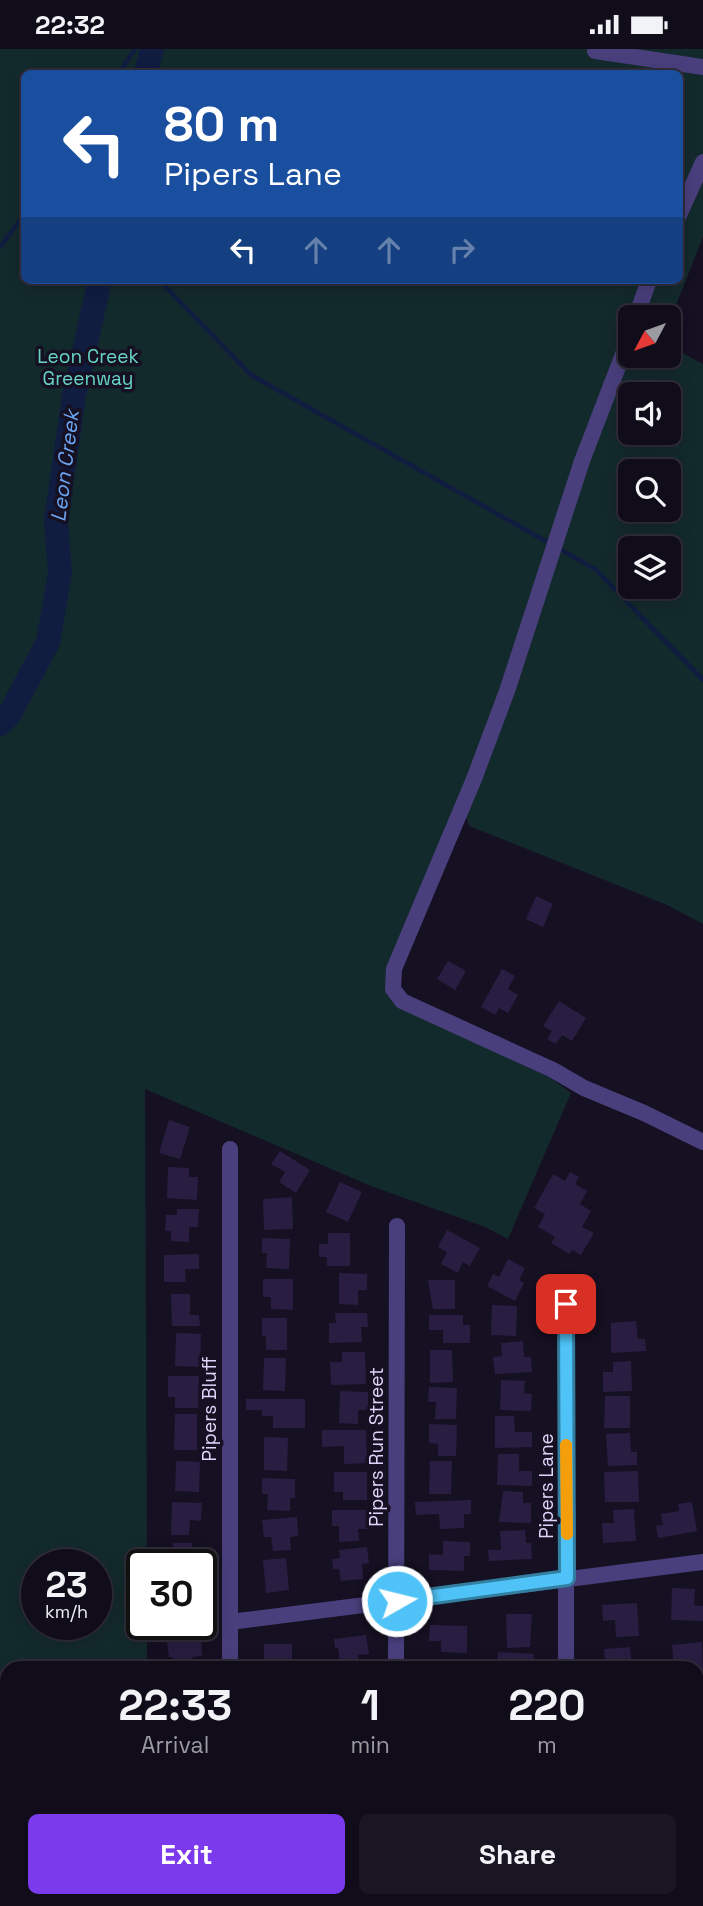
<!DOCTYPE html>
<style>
:root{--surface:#100c1a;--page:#191523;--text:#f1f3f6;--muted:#9c9ba2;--line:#302c39;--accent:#7c3aed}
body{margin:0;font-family:"Space Grotesk",sans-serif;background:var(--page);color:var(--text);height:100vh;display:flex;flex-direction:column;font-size:26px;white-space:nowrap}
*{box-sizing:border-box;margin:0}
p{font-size:23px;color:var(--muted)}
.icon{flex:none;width:38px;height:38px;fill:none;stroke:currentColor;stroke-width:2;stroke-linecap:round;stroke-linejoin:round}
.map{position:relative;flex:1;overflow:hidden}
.panel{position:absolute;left:0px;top:1612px;width:704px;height:247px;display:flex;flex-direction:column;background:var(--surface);border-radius:21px 21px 0 0;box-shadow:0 4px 18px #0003,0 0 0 2px var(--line)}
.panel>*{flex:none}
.banner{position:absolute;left:21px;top:21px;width:662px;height:214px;border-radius:10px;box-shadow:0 4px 18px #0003,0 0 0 2px var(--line);background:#1a4fa0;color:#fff;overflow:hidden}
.needle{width:46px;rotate:229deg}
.buttons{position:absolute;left:618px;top:256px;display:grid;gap:14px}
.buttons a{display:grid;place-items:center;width:63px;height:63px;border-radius:10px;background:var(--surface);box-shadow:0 4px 18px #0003,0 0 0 2px var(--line);font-size:35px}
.speed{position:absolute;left:21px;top:1500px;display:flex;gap:14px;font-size:35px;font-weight:700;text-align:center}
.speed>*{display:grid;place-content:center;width:91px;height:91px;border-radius:50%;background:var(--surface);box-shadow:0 4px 18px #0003,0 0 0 2px var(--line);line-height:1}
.speed small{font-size:18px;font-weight:400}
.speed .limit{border:4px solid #111;border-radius:10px;background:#fff;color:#111}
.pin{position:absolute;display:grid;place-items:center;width:60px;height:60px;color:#fff;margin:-30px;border-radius:14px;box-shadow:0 4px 10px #0006}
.me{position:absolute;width:77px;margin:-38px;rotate:82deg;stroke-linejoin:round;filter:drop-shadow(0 0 5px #0008)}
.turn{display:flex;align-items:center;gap:24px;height:147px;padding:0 28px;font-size:32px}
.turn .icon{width:91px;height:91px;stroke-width:2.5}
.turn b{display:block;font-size:49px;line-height:60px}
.lanes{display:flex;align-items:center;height:66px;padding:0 28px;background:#0003;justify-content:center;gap:35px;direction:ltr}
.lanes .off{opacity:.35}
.eta{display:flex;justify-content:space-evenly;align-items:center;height:119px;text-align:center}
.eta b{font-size:42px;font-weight:600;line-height:49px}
.cta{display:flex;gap:14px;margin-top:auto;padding:14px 28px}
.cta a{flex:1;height:80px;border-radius:10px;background:var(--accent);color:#fff;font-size:28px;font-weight:600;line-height:80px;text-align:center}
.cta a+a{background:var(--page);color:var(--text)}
.status{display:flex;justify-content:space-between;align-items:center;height:49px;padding:0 35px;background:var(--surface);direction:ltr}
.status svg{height:19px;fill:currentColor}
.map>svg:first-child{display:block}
</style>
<div class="status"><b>22:32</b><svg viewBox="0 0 49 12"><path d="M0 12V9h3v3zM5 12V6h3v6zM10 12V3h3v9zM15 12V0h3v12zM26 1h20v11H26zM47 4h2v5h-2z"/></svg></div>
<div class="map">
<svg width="703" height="1857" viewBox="0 0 703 1857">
<rect width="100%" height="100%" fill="#151022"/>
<path fill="#132a2c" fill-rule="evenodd" d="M0 0H703V188L669 274 668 268H630V306H668L669 297 703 315V875L667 856 469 777 461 747 388 926 385 942 397 957 551 1029 571 1044 508 1190 485 1178 371 1137 145 1040 147 1515 142 1516V1575H147V1619H7V1852H191L193 1857H0ZM24 24H679V231H24ZM630 345H668V383H630ZM630 422H668V460H630ZM630 499H668V537H630ZM37 1516H96V1575H37Z"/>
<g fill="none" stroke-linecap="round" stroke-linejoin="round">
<path stroke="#101d41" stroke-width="4.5" d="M119 24 135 0
M0 198 24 166
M159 231 251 326 595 520 703 631"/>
<path stroke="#101d41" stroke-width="24" d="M146 24 152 0
M0 675 9 666 48 593 60 524 56 471 74 347 100 231
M0 1669 7 1693
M71 1852 73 1857"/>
</g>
<path fill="#291e42" d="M536 847 553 855 543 878 526 870Z
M448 912 466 922 455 941 437 930Z
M502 920 515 927 508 940 518 946 508 964 499 959 495 966 481 958Z
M559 952 586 969 572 992 562 986 556 995 547 990 552 982 543 977Z
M169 1071 190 1078 180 1110 159 1104Z
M280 1102 310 1121 296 1144 279 1133 285 1123 271 1115Z
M168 1118 189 1119V1128H198L197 1151 167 1149Z
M570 1123 579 1128 575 1135 587 1142 580 1155 591 1162 582 1178 594 1184 581 1206 572 1201 570 1205 551 1194 555 1188 538 1178 545 1165 534 1159 553 1125 565 1132Z
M340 1133 362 1143 348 1173 326 1163Z
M292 1148 293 1180 264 1181 263 1150Z
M177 1160H199L198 1178H189V1193L171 1192V1182H165L166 1166H177Z
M447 1181 480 1199 470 1217 463 1213 458 1224 441 1215 447 1203 438 1198Z
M328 1184H350V1217H327V1208H319V1195H328Z
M262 1189 290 1190 289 1220 266 1219 267 1204H262Z
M199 1205V1220H185L186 1233H164V1206Z
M508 1210 525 1219 519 1231 524 1234 515 1252 487 1237 493 1225 499 1228Z
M339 1224 367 1225V1241H358V1256L339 1255Z
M263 1230H293V1261L271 1260V1248H263Z
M428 1231H455V1260H433Z
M171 1245H190V1266H199L200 1277H172Z
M492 1256 517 1257 516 1287 491 1286Z
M335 1264H367L368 1278H361L362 1293 329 1294V1274H336Z
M429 1266H463V1276H470V1294H443V1281H429Z
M262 1269H287V1301H266V1287H262Z
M636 1272 638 1290H645L646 1302 611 1304V1274Z
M176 1284 201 1285 200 1318 175 1317Z
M523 1292 524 1308H531L532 1323 495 1325 493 1308 502 1307 501 1294Z
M430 1301H452L453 1333 430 1334Z
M342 1303H365L366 1335 331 1336 330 1313H342Z
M264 1309H286L285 1342 263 1341Z
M631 1312 632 1342 603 1343V1323H613V1313Z
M168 1327H199L198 1359H175V1348H168Z
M501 1331 525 1332 524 1344 532 1345 531 1362 500 1361Z
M429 1338 457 1339 456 1370H435L436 1353H428Z
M340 1342 368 1343V1361H358V1375L339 1374Z
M605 1347H630V1379H604Z
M246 1350H305V1379H273V1367H262V1361H246Z
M175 1365H197V1401H174Z
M495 1367H514L515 1383H532V1398L495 1399Z
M429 1375 457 1376 456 1407H438V1395L429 1394Z
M322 1381H366L367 1414 344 1415V1397L322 1398Z
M630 1384 631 1403H637V1416L608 1417 606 1385Z
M264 1388 288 1389 287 1422 264 1421Z
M498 1405H519V1422H532V1437L497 1436Z
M176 1412 200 1413 199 1443 175 1442Z
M430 1412H452L451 1445H429Z
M638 1422 639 1453H605L604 1423Z
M334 1423H367V1451H343V1443H334Z
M262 1429 295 1430V1449H290V1462L267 1461 268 1445H262Z
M503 1442 523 1443V1454H531V1474L499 1473Z
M471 1451V1465H464V1479L440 1480 439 1465 416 1466 415 1453Z
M172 1453 202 1454 201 1472 190 1471 189 1486H171Z
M692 1453 697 1482 658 1489 656 1477 663 1476 661 1465 679 1462 678 1455Z
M634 1460 636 1492 603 1494 602 1474H614L613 1461Z
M332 1461H368V1480H358L359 1492 339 1493V1477H332Z
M297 1468 298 1487 290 1488 291 1501 273 1502 271 1488H264L262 1471Z
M525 1481 526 1494H531L532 1510 489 1512 488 1501H501L500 1482Z
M443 1492 470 1493V1507H464V1522L429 1521V1505L443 1506Z
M173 1494H192V1511H202V1516H167V1513H172Z
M367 1498 369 1514 362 1515 363 1530 341 1532 339 1520H333L332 1510 340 1509 339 1501Z
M286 1509 289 1541 266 1544 263 1511Z
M672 1539 695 1540 694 1556 703 1557V1572L671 1571Z
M637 1554 639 1587 616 1588 615 1571 603 1572 602 1556Z
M506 1565H532L530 1598 507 1599Z
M430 1576 467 1577V1604L441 1603V1592H429Z
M366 1586 369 1605 358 1606 359 1618 341 1619 338 1599H335L334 1590Z
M201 1591 202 1607 192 1608 193 1619H173V1608H169L167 1593Z
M702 1593 703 1625 696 1626V1619H674L672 1596Z
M264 1595H292V1619H264Z
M630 1598 632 1619H606L604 1600Z
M498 1603 534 1605 533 1619H497Z
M696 1649 700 1655 703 1654V1673L696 1676Z
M703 1683V1717L696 1720V1686Z
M699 1793 703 1801V1814L701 1816 703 1827 696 1831V1794Z
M703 1836V1857H699L696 1840Z
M207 1852H250L239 1857H209Z
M394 1852H426L428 1855 397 1857Z
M582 1852H605L608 1857H585Z"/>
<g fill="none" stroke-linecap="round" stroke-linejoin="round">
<path stroke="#493f7d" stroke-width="16" d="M595 2 703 18
M679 166 703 113
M636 268 649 231
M630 287 582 412 507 642 474 730 394 920 393 940 402 952 553 1021 584 1039 644 1064 703 1093
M230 1100V1619
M566 1255V1619
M230 1573 703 1513
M396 1619 397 1177
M278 1852 280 1857
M461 1852 463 1857
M651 1852 654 1857"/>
</g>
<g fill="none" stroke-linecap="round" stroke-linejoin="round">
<defs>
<path id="route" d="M397 1552 567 1529 566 1255"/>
</defs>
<use href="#route" stroke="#337fa1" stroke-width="18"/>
<use href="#route" stroke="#4fc3f7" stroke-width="12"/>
<path stroke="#f59e0b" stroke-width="12" d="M566 1396 567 1485"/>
</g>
<g text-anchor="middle" stroke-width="7" stroke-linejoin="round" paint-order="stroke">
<g font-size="19" fill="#67d5c7" stroke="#151022">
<text x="88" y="314">Leon Creek<tspan x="88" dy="22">Greenway</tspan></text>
</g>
<g font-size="19" fill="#ded5fb" stroke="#151022">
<text transform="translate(209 1360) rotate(-90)" y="7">Pipers Bluff</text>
<text transform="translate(376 1398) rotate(-90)" y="7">Pipers Run Street</text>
<text transform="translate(546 1437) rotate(-90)" y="7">Pipers Lane</text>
</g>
<g font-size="21" font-style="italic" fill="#6ca4f3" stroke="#151022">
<text transform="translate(65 417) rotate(-83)" y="7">Leon Creek</text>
</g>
</g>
</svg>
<div class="buttons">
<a><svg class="needle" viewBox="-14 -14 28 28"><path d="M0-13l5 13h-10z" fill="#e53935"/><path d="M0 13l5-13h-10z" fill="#9c9ba2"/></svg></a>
<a><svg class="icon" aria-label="sound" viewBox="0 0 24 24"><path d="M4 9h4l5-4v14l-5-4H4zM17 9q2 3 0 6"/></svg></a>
<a><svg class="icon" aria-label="search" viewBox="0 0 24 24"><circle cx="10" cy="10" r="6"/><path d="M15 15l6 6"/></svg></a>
<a><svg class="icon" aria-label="layers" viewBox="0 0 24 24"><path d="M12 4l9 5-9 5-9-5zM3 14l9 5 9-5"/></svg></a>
</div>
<div class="speed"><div>23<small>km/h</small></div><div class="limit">30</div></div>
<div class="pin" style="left:566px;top:1255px;background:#d93025"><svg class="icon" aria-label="arrive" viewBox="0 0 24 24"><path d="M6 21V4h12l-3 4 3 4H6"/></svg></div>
<svg class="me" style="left:397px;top:1552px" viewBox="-20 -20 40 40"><circle r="17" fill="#4fc3f7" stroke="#fff" stroke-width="3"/><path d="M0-11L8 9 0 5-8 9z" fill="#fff"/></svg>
<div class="banner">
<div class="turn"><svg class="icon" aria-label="left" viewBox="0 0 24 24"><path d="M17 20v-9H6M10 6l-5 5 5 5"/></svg><div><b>80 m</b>Pipers Lane</div></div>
<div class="lanes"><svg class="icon" aria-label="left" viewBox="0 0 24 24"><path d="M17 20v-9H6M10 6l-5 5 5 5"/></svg><svg class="icon off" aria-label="ahead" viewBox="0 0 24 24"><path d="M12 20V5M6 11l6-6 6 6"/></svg><svg class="icon off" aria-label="ahead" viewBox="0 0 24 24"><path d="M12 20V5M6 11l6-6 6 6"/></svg><svg class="icon off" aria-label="right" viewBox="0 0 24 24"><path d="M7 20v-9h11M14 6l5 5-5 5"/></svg></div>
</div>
<section class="panel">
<div class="eta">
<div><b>22:33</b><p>Arrival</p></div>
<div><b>1</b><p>min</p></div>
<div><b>220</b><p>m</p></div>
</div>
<div class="cta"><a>Exit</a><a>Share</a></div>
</section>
</div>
